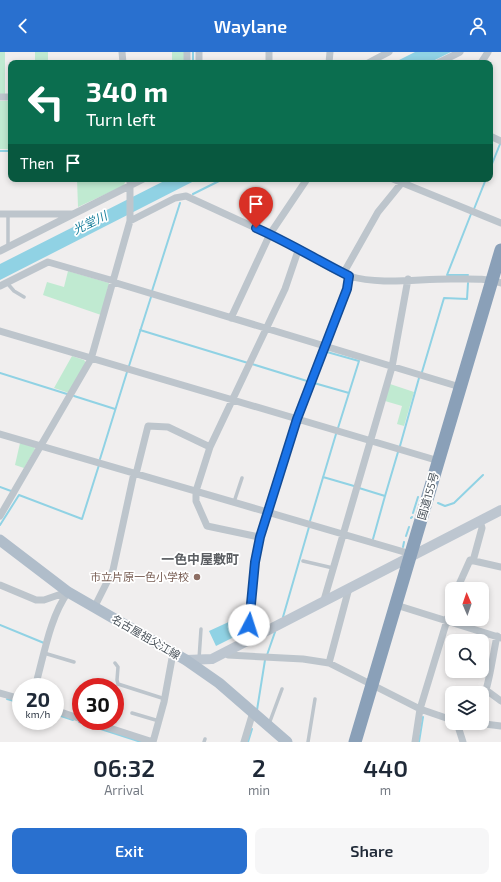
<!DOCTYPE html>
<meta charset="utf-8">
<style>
:root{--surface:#fff;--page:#f6f6f7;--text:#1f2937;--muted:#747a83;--accent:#2970cf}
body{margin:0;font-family:"Exo 2","Noto Sans JP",sans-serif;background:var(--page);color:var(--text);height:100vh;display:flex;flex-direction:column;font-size:15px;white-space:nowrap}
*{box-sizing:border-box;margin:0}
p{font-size:13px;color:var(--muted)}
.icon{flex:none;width:22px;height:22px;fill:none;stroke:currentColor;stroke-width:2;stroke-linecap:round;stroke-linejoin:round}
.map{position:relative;height:690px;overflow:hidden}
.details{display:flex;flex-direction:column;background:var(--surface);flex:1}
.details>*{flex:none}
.hud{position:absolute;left:8px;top:8px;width:485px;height:122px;border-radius:8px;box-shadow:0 2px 6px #0003;background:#0b6e4f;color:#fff;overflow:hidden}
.needle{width:26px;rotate:358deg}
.buttons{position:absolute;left:445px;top:530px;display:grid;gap:8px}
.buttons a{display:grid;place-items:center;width:44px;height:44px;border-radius:8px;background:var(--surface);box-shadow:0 2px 6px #0003;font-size:20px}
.speed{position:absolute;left:12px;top:626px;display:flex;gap:8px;font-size:20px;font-weight:700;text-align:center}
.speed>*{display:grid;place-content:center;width:52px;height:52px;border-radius:50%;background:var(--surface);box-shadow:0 2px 6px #0003;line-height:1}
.speed small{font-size:10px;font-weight:400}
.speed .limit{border:6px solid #d22;background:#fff;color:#111}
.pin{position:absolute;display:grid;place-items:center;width:34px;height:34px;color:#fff;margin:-41px -17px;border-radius:50% 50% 50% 0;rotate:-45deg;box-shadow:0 0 4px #0007}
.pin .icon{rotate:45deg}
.me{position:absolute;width:44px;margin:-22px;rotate:5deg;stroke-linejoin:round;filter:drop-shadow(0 0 3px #0008)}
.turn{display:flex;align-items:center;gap:14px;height:84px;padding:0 12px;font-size:18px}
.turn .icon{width:52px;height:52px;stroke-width:2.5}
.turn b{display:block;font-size:28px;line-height:34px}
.then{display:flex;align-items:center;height:38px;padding:0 12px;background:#0003;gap:8px;font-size:15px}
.eta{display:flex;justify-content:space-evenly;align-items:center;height:68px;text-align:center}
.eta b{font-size:24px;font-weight:600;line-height:28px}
.button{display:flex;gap:8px;margin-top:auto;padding:8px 12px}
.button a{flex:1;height:46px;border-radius:8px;background:var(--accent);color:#fff;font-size:16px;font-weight:600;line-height:46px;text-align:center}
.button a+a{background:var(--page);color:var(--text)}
header{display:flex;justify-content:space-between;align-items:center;height:52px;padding:0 12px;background:var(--accent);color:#fff;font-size:18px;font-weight:600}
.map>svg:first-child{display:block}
</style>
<header><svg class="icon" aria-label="back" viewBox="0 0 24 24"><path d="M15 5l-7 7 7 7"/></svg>Waylane<svg class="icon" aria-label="person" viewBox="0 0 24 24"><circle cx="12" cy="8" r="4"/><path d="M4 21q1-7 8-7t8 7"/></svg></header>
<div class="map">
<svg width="501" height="690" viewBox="0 0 501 690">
<rect width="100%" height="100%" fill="#f0eeee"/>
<path fill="#c0ead1" d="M0 0H5V42H0Z
M35 0H48V11H35Z
M172 0H186V11H172Z
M0 49H11V97H0Z
M77 127H127L123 134 78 155Z
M68 219 109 231 101 263 43 243 47 230 64 235Z
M72 304 84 308 86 311 69 341 54 336Z
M390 332 414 340 404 374 397 372 402 354 385 349Z
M20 391 34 395 35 397 24 416 15 413Z"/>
<path fill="#90d2e4" d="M415 0H451L429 11H393Z
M168 127H198L0 228V212Z
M233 568 240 582 216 594 209 579Z"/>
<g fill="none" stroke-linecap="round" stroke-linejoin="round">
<path stroke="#90d2e4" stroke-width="2" d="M193 0V11
M0 99H11
M490 117 500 92
M193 142 223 127
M474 157 486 127
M468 223H447L471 162
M152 239 180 151
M140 278 248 311
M327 300 359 309 338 376
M252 312 307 329
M129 314 151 245
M422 320 444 246 467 247 468 231
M0 321 67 342
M314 331 349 341
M74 344 115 357
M400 394 419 326
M100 407 127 320
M323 425 354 434
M0 435 11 439
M359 436 385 444 373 487
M385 444 398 400
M438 451 445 454 454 451 483 423
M413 461 418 445
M411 466 412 465
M310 469 336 382
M0 473 19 443 82 467 99 413
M406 484 409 475
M403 495 404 490
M283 565 309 475
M0 573 44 591
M267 603 275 580
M7 647 21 651
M257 658 265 608
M55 662 73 668
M79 670 141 690
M248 690 252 677
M419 690 423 665"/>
<path stroke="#bdc5cc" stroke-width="3.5" d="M8 162V195
M7 231 14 239 24 245
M234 450 242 426
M303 509 333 516
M44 601 74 610
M199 607 201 577
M115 611 118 615 117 628 118 632 165 647
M132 661 159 669
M269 672 282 637
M204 690 205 687
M308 690 315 647"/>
<path stroke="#bdc5cc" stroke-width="7" d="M122 0 123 11
M187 0V11
M199 0V11
M269 0V11
M329 11 330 0
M368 11 389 0
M438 11 460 0
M481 11 488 0
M0 45H11
M490 84 501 89
M393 127 501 171
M0 162H72
M130 169 175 146 186 144 299 196C314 206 332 219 349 224 383 234 421 226 456 227 471 227 486 226 501 231
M0 199 143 127
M343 222 378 160 404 128
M113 230 460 335
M0 234 48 210 114 229
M231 266 270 182 307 127
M0 279 439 409
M0 382 411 502
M136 422 148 374 168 375 210 395
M0 464 91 307 130 169V127
M259 485 207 474 196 449V439L210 395 285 237 299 196
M473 509 482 476 480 469
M0 533 36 548H44L67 540
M457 537 470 508 501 515
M324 548 392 315 408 227
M396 553 501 586
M94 556 113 518 134 421
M497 584C493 603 491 620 486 638L501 649
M252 586 249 573 255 510 259 485 297 367 347 237 349 224
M226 600 228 603 303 607 329 611 420 657 452 668
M329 611 349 536
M35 635C44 604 49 567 68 540
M0 641 21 647
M55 658 81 667
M88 669 153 690 164 650 173 601
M457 671 463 690
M477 671 501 674
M244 690 253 660
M415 690 420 657 452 552"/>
<path stroke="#bdc6d0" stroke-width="10" d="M186 608 212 607 501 458"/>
<path stroke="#b0bdca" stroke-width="11" d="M0 488 68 540 186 608 219 631 287 690"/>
<path stroke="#8aa0b8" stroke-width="13" d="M355 690 501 198"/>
</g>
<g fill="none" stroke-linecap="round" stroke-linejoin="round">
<defs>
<path id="route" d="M249 573 255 510 260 485 297 367 347 237 349 224C317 208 288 190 256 176"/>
</defs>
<use href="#route" stroke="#114b97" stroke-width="10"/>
<use href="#route" stroke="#1a73e8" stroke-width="7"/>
</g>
<circle fill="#8d6e63" stroke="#fff" stroke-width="1.5" cx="197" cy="525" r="4"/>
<g text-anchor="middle" stroke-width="3.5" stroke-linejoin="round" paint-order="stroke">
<g font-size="11" fill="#485159" stroke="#fff">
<text transform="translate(428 444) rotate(-74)" y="4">国道155号</text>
<text transform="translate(146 585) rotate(30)" y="4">名古屋祖父江線</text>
</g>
<g font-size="11" fill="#785e54" stroke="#fff" text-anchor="end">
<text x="189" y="529">市立片原一色小学校</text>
</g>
<g font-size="12" font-style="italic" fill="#197f9b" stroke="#fff">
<text transform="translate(90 171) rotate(-26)" y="4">光堂川</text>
</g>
<g font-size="13" font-weight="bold" fill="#5b5e62" stroke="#fff">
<text x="200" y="512">一色中屋敷町</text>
</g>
</g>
</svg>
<div class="buttons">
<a><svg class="needle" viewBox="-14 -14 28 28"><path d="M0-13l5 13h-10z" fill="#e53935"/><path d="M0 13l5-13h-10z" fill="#747a83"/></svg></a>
<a><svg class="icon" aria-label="search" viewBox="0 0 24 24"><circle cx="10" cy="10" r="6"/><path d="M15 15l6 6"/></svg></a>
<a><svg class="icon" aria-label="layers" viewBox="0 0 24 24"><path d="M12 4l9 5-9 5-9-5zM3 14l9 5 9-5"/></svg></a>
</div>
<div class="speed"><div>20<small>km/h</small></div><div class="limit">30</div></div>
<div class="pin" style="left:256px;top:176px;background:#d93025"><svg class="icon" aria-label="arrive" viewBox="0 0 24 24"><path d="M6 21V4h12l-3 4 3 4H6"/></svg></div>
<svg class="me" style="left:249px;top:573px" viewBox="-20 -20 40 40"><circle r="19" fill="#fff"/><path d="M0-13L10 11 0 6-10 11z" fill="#1a73e8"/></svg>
<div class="hud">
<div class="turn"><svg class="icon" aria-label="left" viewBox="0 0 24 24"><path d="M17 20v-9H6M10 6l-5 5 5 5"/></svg><div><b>340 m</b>Turn left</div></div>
<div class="then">Then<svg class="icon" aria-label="arrive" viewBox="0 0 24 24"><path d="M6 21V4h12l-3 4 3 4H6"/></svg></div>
</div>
</div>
<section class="details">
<div class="eta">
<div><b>06:32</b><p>Arrival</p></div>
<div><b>2</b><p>min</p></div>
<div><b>440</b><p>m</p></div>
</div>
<div class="button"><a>Exit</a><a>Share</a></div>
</section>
